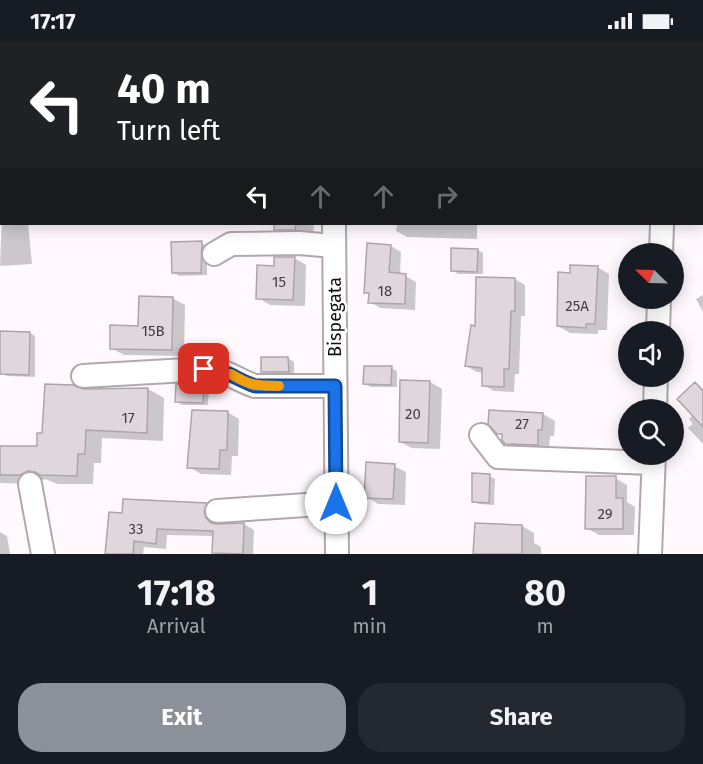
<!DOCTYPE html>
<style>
:root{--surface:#171b24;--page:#242831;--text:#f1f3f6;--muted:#9ea1a6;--accent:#8c9099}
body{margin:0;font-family:"Fira Sans",sans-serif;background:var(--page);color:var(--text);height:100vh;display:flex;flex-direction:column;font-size:22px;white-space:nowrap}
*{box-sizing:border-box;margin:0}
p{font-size:20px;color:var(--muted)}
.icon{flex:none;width:33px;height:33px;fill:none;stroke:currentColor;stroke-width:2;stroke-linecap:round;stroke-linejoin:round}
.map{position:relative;height:512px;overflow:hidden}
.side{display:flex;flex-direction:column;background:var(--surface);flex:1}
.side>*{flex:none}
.banner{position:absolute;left:0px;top:0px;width:704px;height:183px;box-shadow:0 3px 15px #0003;background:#202124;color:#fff;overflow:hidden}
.needle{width:39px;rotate:293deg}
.tools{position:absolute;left:618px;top:201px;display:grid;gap:12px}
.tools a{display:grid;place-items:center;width:66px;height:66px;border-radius:50%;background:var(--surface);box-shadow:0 3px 15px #0003;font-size:30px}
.pin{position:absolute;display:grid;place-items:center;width:51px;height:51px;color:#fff;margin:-26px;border-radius:12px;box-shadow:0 3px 9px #0006}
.me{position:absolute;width:66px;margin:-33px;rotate:0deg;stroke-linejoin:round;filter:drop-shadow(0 0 4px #0008)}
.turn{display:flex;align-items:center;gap:21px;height:126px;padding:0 18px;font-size:27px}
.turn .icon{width:78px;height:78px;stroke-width:2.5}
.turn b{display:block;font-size:42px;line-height:51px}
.lanes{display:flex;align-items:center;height:57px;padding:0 18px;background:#0003;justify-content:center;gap:30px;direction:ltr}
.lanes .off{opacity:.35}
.eta{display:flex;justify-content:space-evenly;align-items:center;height:102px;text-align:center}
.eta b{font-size:36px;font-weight:700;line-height:42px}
.action{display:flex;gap:12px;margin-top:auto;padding:12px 18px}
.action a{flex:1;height:69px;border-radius:24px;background:var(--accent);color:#fff;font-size:24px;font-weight:700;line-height:69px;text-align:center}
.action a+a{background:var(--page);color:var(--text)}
.status{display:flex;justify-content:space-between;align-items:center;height:42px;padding:0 30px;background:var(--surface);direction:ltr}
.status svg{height:16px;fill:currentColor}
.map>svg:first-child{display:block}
</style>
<div class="status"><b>17:17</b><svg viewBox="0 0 49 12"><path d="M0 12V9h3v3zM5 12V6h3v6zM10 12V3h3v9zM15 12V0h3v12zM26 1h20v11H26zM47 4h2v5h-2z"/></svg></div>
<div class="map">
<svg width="703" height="512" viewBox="0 0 703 512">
<rect width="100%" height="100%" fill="#fff9fd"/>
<path fill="#0003" d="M0 0 18 2H2L0 52Z
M373 0H406L373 2Z
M497 0H536L539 2H497Z
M698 0H703V23L702 2Z
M0 89H2V134H0Z
M2 174V182H28L32 222 0 224Z
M276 182H314L313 193H287L276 187Z
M397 182H477V197L407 195 396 189Z
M201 201 207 204V233L179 234 173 230Z
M391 204 401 210 400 233 405 234 416 240 415 268 380 266 370 260V253L366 250Z
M478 208 483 211V232H458L452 228Z
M294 216 306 223 305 264 270 263 258 256 275 226Z
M597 225 609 232 607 288H598V292L570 291 558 284 571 232Z
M515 237 525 243V274H521L519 332H515L514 350 494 349 483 343 484 331 477 330 466 324 476 285Z
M703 253V270L696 257Z
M172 256 185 263 184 314 124 313 111 306 140 285Z
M30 291 35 294V335L7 334 1 331Z
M288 316 294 320V333H269L263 330Z
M391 326 397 329V345H371L365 342Z
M430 340 442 347 440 407 412 406 400 400Z
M203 342 209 345 208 363H182L176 359Z
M695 342 703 347V402L688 386 693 382 689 377 693 373Z
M148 347 164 356 163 399 102 396 101 421H94L93 442H58L45 437 37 442 0 441V405L38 406 43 392 83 349Z
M227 370 239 377 238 414H232L231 433 201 432 189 425Z
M543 372 555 379 554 394H550L549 409 518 408 506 401 504 394 498 391Z
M394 424 406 430 405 463 378 462 366 455Z
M489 434 495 437 494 463 479 462 473 459Z
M615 436 627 443V460L635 465 634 493H599L586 486Z
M206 462 217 468 214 477 216 484 244 482 254 488 253 512H218L214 510V494L167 493 166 507 144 505 143 512H107L123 472Z
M522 484 534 491V501L541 505V512H475Z
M0 490 7 494 10 512H0Z"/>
<path fill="#e0d7dd" stroke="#aea5ab" stroke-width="1.5" d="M274 182H296L295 188H274Z
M202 199 201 231H172L171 200Z
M367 201 391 203 389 230 406 232 405 262 368 261 369 251H364Z
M451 206 478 207 477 230 451 229Z
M274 215H295L293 258 256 257 257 223 274 224Z
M570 223 598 224 595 282H586V286L557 284 558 230 570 231Z
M476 235 515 236V269H511L509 327H504V345L482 344V326L465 324 471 283 475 284Z
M139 254 173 255 172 308 110 307V283L138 284Z
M0 289 30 290 29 333 0 332Z
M261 315H288L289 330H261Z
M364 324H392L391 343 363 342Z
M400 338 430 339 428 401 399 400Z
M695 340 703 349V385L677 357Z
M204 341 203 361 175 360 176 342Z
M45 342 73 343 84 347 148 346 147 391 86 388 85 412H78L77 434 40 433 35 430 28 429 20 433H0V404H37V391H42Z
M192 368 228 369 227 408H220L219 427 187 426Z
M489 368 543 371 542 388H538V403L505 402 502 398V392H497L488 382Z
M366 420 395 422 393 457 364 456Z
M472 431 490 432 489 461 472 460Z
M586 434H616V456H623V487H585Z
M123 457 207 461 204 470 206 476 211 481 218 482 244 481 243 512 212 511 213 489 157 487 156 502 134 499 133 512H105L109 470 122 471Z
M475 481 522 483V512H473Z"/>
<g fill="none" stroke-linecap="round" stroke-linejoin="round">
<defs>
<path id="minor" d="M336 2V0
M668 2V0
M702 132 703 131
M334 182 337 512
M214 212 231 202 299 201 334 204
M661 212 662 182
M658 290 659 256
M83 334 204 327C230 328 233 337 255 344H335
M655 368 656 334
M481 393 498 415 653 421
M30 442 43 512
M217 469 336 461
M650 512 654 412"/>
</defs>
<use href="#minor" stroke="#b1a8ae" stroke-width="26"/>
<use href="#minor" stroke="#fff" stroke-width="22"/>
</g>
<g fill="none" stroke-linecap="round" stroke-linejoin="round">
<defs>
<path id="route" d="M204 327C229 328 233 336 255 344H335L336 461"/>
</defs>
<use href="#route" stroke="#114b97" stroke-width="15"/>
<use href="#route" stroke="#1a73e8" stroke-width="10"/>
<path stroke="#f59e0b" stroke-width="10" d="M231 332C250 344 257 344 279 344"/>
</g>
<g text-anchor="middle" stroke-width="5" stroke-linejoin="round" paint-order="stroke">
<g font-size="15" fill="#433f42">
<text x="279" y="245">15</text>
<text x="385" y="254">18</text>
<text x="577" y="269">25A</text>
<text x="153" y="294">15B</text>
<text x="413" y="377">20</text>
<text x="128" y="381">17</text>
<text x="522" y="387">27</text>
<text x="605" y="477">29</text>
<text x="136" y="492">33</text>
</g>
<g font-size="18" fill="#0f0c0e" stroke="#fff">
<text transform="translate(335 275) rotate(-90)" y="6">Bispegata</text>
</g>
</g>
</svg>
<div class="tools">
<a><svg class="needle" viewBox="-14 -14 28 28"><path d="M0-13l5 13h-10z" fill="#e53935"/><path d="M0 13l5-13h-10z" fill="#9ea1a6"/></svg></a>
<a><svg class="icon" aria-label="sound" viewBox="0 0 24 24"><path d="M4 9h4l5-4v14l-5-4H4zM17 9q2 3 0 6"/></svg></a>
<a><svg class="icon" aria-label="search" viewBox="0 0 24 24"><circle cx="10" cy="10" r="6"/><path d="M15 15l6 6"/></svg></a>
</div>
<div class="pin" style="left:204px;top:327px;background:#d93025"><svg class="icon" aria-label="arrive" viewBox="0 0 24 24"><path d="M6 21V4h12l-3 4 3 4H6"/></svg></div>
<svg class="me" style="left:336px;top:461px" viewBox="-20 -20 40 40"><circle r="19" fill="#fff"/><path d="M0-13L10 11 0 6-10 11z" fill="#1a73e8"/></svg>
<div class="banner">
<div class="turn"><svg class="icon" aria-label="left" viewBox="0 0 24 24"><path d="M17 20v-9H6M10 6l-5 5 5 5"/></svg><div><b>40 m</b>Turn left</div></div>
<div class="lanes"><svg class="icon" aria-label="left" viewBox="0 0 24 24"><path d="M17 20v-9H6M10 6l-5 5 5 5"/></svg><svg class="icon off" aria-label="ahead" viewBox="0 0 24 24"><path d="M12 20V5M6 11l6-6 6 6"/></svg><svg class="icon off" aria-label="ahead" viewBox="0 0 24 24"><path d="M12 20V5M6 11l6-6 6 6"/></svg><svg class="icon off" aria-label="right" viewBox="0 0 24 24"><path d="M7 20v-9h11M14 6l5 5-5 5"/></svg></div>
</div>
</div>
<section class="side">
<div class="eta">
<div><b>17:18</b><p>Arrival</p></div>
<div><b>1</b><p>min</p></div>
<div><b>80</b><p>m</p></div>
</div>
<div class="action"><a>Exit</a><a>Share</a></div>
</section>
